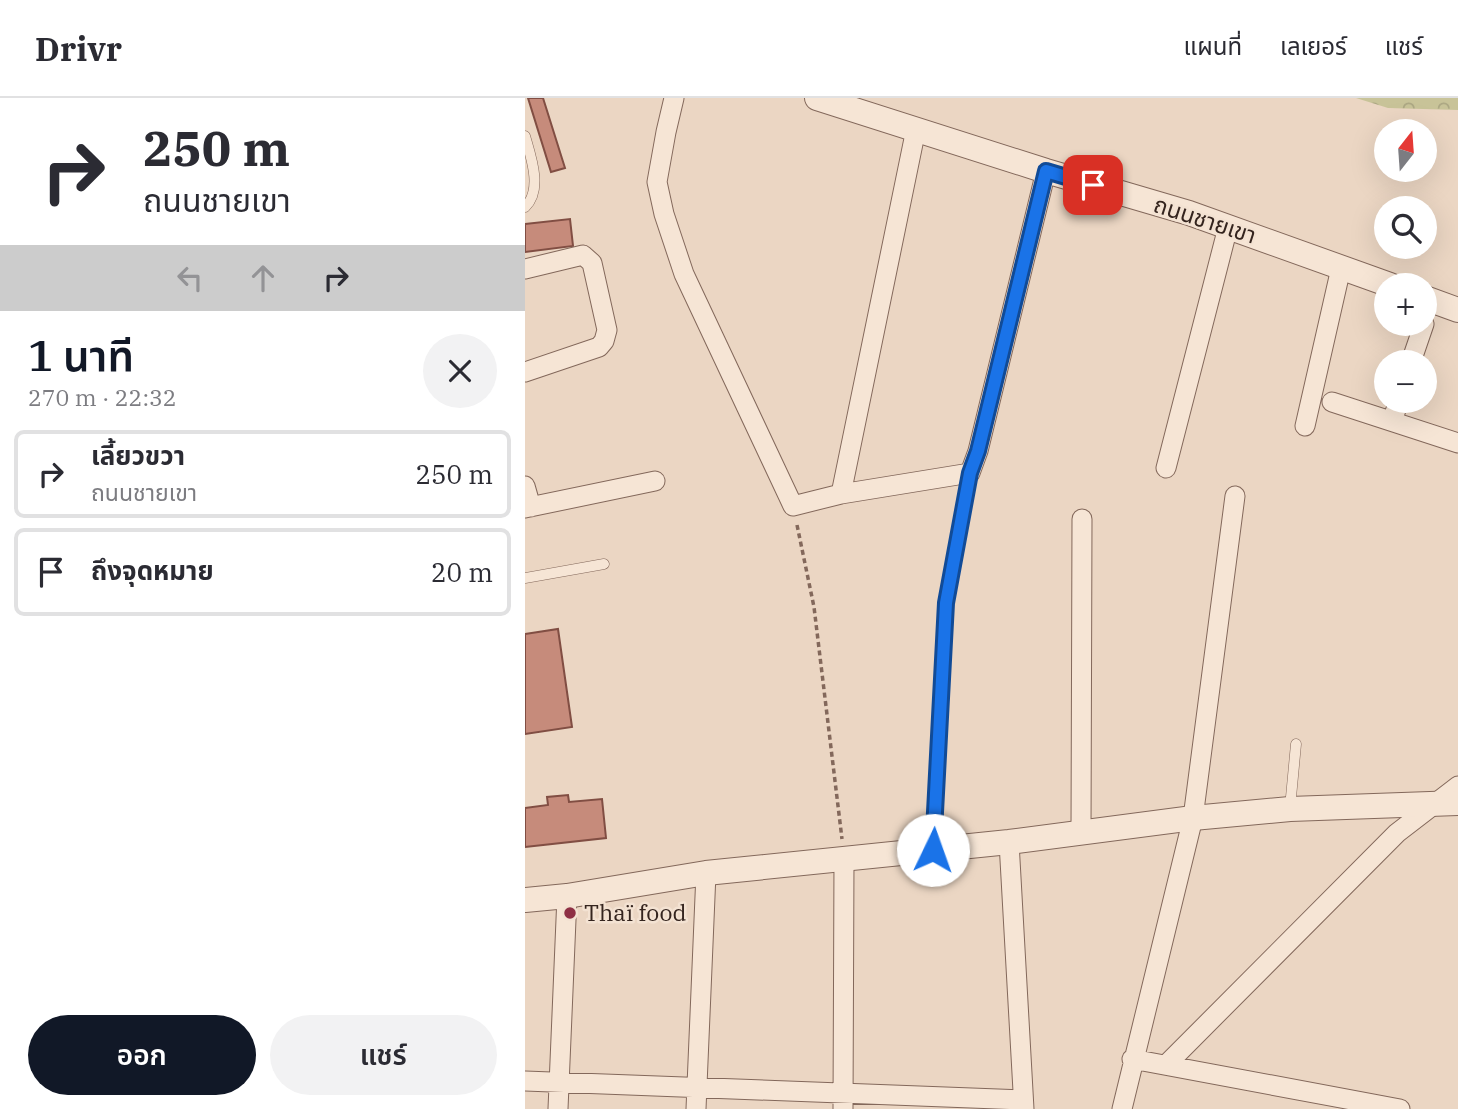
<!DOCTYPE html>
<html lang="th">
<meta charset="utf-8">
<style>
:root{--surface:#fff;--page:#f2f2f3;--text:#2b2b33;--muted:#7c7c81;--line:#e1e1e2;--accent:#111827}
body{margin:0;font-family:"IBM Plex Serif","Noto Sans Thai",serif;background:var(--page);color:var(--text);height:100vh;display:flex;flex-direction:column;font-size:26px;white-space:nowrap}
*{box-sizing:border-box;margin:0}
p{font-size:23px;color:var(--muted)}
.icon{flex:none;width:38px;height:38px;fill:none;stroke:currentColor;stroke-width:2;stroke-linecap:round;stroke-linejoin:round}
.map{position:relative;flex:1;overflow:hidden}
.sheet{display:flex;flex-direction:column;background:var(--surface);width:525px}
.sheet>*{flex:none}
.top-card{background:#fff;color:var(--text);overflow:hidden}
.needle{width:46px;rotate:17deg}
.controls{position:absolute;left:849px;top:21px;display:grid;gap:14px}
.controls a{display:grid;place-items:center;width:63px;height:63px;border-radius:50%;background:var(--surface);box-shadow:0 7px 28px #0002;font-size:35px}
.pin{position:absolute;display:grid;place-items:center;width:60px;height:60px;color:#fff;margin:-30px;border-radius:14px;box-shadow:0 4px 10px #0006}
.me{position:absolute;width:77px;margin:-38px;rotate:3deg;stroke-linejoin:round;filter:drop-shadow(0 0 5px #0008)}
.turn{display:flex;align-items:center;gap:24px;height:147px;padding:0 28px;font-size:32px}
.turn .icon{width:91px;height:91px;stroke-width:2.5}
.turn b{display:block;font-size:49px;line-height:60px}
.lanes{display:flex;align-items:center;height:66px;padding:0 28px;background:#0003;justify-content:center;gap:35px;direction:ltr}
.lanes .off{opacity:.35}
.round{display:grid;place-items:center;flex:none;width:74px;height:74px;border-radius:37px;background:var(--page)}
.headline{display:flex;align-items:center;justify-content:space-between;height:119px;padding:0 28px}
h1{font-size:42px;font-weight:600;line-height:52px;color:var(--accent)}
.button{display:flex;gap:14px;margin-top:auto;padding:14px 28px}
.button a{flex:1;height:80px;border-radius:42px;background:var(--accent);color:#fff;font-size:28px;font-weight:600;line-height:80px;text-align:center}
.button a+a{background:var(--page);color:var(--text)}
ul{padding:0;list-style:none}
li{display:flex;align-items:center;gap:21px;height:88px;margin:0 14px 10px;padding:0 14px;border:4px solid var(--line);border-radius:10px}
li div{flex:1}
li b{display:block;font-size:26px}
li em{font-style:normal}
header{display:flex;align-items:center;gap:42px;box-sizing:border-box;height:98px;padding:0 35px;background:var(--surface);border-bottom:2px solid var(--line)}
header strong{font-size:33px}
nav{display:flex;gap:38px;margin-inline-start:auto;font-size:24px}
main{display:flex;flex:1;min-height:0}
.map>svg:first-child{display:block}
</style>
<header>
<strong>Drivr</strong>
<nav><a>แผนที่</a><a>เลเยอร์</a><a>แชร์</a></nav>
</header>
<main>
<section class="sheet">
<div class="top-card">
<div class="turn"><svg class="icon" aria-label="right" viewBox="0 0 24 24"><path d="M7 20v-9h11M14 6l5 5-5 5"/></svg><div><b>250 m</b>ถนนชายเขา</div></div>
<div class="lanes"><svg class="icon off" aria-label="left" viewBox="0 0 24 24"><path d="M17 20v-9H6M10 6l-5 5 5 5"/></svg><svg class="icon off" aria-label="ahead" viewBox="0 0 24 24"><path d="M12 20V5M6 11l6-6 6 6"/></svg><svg class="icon" aria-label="right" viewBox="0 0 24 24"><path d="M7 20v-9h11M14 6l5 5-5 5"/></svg></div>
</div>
<div class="headline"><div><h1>1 นาที</h1><p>270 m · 22:32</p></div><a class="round"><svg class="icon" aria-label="close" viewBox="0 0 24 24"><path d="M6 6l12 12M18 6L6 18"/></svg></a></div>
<ul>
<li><svg class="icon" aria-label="right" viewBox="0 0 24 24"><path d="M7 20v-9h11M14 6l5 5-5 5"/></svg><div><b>เลี้ยวขวา</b><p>ถนนชายเขา</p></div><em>250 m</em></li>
<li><svg class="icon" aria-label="arrive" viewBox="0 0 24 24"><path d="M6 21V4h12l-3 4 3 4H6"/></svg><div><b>ถึงจุดหมาย</b></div><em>20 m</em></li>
</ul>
<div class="button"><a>ออก</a><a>แชร์</a></div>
</section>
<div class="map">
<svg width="933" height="1011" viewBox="0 0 933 1011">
<defs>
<pattern id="forest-crowns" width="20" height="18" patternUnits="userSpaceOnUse" patternTransform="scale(1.75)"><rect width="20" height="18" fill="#c8c398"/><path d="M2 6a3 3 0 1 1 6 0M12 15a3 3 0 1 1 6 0" fill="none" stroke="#aca783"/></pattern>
</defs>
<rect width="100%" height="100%" fill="#ebd6c3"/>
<path fill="url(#forest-crowns)" d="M831 0H933V12L863 10Z"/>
<path fill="#c68b7b" stroke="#814e43" stroke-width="2" d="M3 0H18L40 70 26 74Z
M45 121 48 148 0 154V126Z
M33 531 47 629 0 636V536Z
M43 697 44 704 77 701 81 740 0 749V710L23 707 22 699Z"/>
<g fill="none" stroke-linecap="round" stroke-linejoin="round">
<defs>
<path id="service" d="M0 38C6 59 18 92 0 109
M0 480 79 466
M765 710 771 646
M408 751 421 505 445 375"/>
<path id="minor" d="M149 0 141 34 132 84 139 116 159 176 268 408 316 396 445 375 453 353 521 73
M0 171 58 157 67 165 82 232 79 243 74 249 0 274
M886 264 899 226
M807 304 933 345
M867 323 874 303
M780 328 816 170
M641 370 703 129
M0 388 6 409
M316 396 391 31
M0 410 130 383
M556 735 557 421
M484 744 499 1011
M607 961 875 1011
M642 966 872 735 933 688
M0 983 498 1002
M33 1011 42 798
M171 1011 181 775
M318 1011 319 762
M597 1011 668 720 710 398"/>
<path id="tertiary" d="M292 0 521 73 664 115 865 187
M900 200 933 212
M0 802 42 798 181 775 484 744 668 720 765 711 933 705"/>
</defs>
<use href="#service" stroke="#83685b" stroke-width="11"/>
<use href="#minor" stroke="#83685b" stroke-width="21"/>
<use href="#tertiary" stroke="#83685b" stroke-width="26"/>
<path stroke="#83685b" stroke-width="3.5" stroke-dasharray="5 3.5" stroke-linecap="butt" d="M272 427 289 509 317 741"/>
<use href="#service" stroke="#f6e5d5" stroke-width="10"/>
<use href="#minor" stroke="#f6e5d5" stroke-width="19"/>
<use href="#tertiary" stroke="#f6e5d5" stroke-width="24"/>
</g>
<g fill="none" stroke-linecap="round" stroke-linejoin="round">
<defs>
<path id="route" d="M408 752 421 505 445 375 453 353 521 73 568 87"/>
</defs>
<use href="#route" stroke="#114b97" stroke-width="18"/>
<use href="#route" stroke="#1a73e8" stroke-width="12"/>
</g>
<circle fill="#8e2f44" stroke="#f3e2d2" stroke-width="2.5" cx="45" cy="815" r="7"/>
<g text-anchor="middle" stroke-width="5" stroke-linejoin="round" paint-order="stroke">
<g font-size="23" fill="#34241e" stroke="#f3e2d2">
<text transform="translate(680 122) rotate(18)" y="8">ถนนชายเขา</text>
</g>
<g font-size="23" fill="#34241e" stroke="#f3e2d2" text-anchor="start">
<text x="59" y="823">Thaï food</text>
</g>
</g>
</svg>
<div class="controls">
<a><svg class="needle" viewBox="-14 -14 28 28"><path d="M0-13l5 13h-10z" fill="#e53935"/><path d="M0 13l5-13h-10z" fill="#7c7c81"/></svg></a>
<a><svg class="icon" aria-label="search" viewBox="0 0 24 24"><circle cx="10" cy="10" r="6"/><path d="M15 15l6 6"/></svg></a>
<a>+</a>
<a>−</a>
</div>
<div class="pin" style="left:568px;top:87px;background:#d93025"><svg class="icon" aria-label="arrive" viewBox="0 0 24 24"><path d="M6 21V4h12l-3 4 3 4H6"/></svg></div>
<svg class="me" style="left:408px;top:752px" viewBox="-20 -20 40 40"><circle r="19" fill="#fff"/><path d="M0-13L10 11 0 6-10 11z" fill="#1a73e8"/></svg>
</div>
</main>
